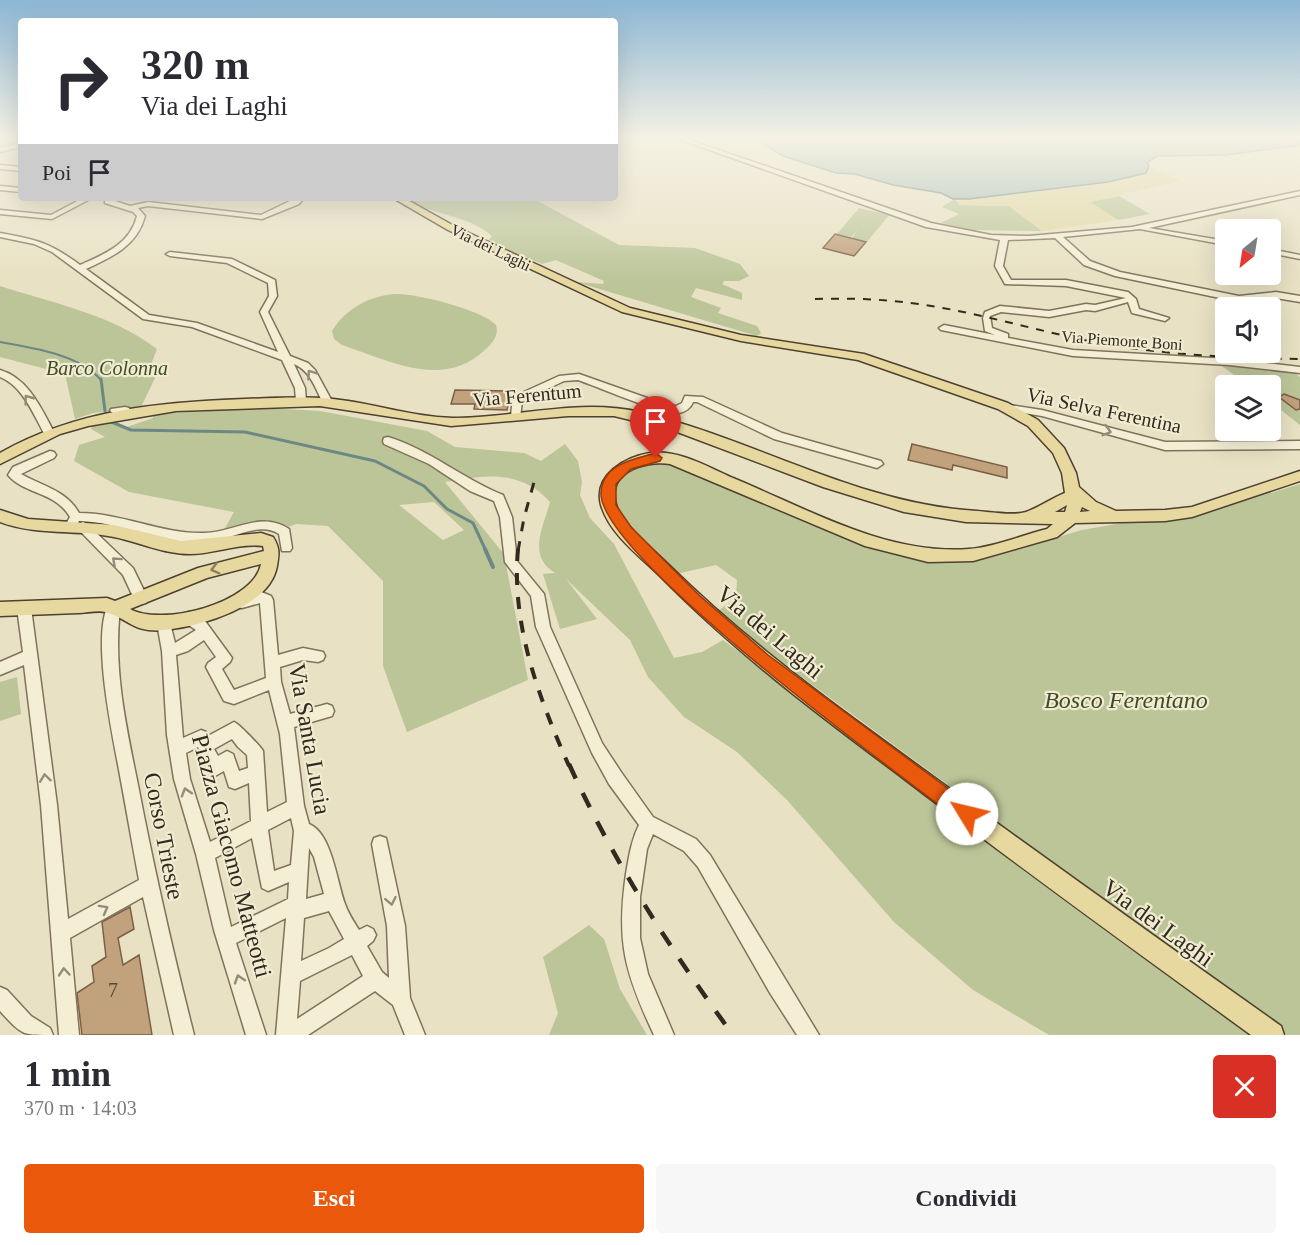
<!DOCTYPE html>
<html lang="it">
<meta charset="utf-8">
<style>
:root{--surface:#fff;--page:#f7f7f7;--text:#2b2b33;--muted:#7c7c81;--accent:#ea580c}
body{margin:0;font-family:"Times New Roman",serif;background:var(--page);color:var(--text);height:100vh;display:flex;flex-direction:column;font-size:22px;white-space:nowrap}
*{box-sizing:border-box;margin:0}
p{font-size:20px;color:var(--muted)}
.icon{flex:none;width:33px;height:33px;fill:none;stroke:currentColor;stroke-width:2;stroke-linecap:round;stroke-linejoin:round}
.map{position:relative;height:1035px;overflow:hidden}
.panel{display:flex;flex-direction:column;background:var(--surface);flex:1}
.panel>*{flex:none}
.guide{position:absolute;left:18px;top:18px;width:600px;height:183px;border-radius:6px;box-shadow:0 6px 24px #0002;background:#fff;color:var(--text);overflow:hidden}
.needle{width:39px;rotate:210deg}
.controls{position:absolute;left:1215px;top:219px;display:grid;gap:12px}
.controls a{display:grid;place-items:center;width:66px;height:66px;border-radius:6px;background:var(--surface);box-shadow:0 6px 24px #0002;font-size:30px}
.pin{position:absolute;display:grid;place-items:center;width:51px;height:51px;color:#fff;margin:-62px -26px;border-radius:50% 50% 50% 0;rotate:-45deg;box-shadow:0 0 6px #0007}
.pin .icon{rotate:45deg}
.me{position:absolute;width:66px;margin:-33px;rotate:306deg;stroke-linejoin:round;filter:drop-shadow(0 0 4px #0008)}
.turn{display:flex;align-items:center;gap:21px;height:126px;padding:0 24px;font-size:27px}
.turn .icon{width:78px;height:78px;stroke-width:2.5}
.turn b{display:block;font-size:42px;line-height:51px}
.then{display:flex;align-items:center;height:57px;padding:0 24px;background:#0003;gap:12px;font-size:22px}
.round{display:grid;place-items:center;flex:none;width:63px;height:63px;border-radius:6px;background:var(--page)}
.headline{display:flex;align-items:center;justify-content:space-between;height:102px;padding:0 24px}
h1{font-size:36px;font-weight:700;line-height:45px}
.primary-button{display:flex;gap:12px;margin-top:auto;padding:12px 24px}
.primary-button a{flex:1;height:69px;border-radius:6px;background:var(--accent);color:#fff;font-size:24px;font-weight:700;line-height:69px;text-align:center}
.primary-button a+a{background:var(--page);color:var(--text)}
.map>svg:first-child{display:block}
</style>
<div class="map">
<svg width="1300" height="1035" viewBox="0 0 1300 1035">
<rect width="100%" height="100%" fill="#e8e1c3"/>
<path fill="#bbc598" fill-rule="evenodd" d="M1119 196 1150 214 1118 220 1089 202Z
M403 198H532L619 245 695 248 740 264 749 276 739 281H724L722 284 742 293V300L696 288 691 297 721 308 718 313 757 326 761 333 757 336 576 282 603 284 604 281 556 260 542 264 488 241 492 236C469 215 431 215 403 198Z
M955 199 959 205 1009 206 1042 231 971 230 941 223 959 214 942 207Z
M859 208 889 215 867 242 852 238 858 229 851 237 837 234Z
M0 286C53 303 113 315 157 349L152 362 155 378 141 407 93 413 75 419 65 374 0 357Z
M397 294C419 294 482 310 496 325 499 335 493 342 486 349 444 390 390 361 342 345L334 339 332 331C346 308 371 295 397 294Z
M1215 361 1289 368 1300 377V425L1271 402 1270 386 1248 385Z
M266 408 320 411 427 431 455 447 524 453 541 461 565 444 578 461 582 482 580 495 590 518 614 544 674 658 702 652 723 640 1254 1035H1049L973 990 894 922 787 800 737 752 684 717 648 677 630 640 566 579 597 619 560 629 543 574 555 573C527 556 543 528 550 502 521 469 484 475 445 482L504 554 528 680 407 732 383 666V581L328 526 296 524 283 529 274 524 221 535 234 512 129 492 74 461 79 445 105 437 91 429 93 424 110 419 127 427 153 418 154 414ZM434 502 464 530 443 540 399 505Z
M666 460 860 542 895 555 937 563 974 562 1082 530 1133 521 1189 518 1300 484V1035H1287L715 613 736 598 737 580 716 565 676 574C650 549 621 528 611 493L627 468Z
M17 677 21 714 0 721V682Z
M589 925 604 939 620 989 647 1035H549L558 1013 543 957Z"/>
<path fill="#e1d7a3" d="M1149 166 1180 181 1090 202 1118 220 1042 231 1009 206 959 205 956 201 1108 182Z"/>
<path fill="#a4bbb7" stroke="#6d8884" stroke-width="1.5" d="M734 137H1300V145L1226 155 1157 156 1147 163 1149 166 1146 173 1108 182 969 199H953L941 193 893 185 855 174 836 173 783 156 755 139Z"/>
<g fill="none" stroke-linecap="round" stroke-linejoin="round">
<path stroke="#6d8884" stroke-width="2" d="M0 342C32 348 79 354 101 380"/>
<path stroke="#6d8884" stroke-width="3" d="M101 379 105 411
M109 421 131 430 245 432 375 461 424 486 447 509 473 523 486 551"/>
<path stroke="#6d8884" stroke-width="4" d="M485 549 493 567"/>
</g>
<path fill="#c2a17d" stroke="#7c6045" stroke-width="1.5" d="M835 234 866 242 854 256 823 248Z
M455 390 511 391 507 410 474 409 475 404H451Z
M1284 394 1300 400V409L1296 410 1279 397Z
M912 444 1007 467V478L953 465 952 470 908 460Z
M130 907 134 929 118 938 123 965 139 955 152 1035H82L77 993 94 982 92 966 106 957 102 922Z"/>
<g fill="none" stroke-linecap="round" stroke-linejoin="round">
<defs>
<path id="minor" d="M673 137H681L931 223 991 235 1029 236 1132 227 1300 191V195L1149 228 1226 241V245L1140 229 1063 237 1090 261 1120 272 1239 296 1276 292 1300 296V302L1276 298 1239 302 1115 276 1084 265 1055 238 1008 240 1003 266 1011 280H1066L1128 292 1136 299 1139 309 1169 318 1165 321 1132 313 1128 302 1095 311 1086 310 1049 317 1001 312 990 316 992 328 1008 334V338L1073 350 1229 359 1300 367V373L1229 365 1073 356 941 330 939 328 944 325 995 335 985 331 983 318 985 312 1000 306 1049 311 1086 304 1095 305 1126 298 1066 286 1005 284 995 266 1000 240 926 227Z
M21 143V147L0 152V148Z
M0 165 21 167V171L0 169Z
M0 186 21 188V192L0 190Z
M83 198H92L52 219 0 214V210L51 215Z
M105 198H113L112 200 130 206 148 202 261 215 296 198H304L299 204 262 219 148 206 138 208 145 216C137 246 112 257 86 269L149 315 197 323 278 352 260 312 269 296 268 283 227 263 170 256 166 254 170 252 232 259 275 280 277 296 268 312 290 356 308 363 315 370 333 403 332 405H324C316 390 311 371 294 364L305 388 306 401 301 404 296 401 295 388 282 360 192 327 143 319 52 252 34 244 0 237V233C37 240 49 242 80 265 105 254 130 244 137 216L133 212 105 203Z
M1270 249 1300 255V259L1270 253Z
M0 370C28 378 41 408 54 432L53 435H45C33 414 23 386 0 377Z
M579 374 667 405 676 406 682 403 685 396 703 397 782 433 881 461 883 464 877 468 774 439 697 402H693C691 408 685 412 679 413 665 416 596 386 578 380L564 381 522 401 520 418H512L511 416 513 397 559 376Z
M1009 405 1042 410 1165 442 1300 441V449L1165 450 1042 416 1005 410 1004 408Z
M125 407 129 408 132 413 131 415 115 414 110 411 111 409Z
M388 437C430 450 463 479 503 495L512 517 517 561 544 594 550 627 602 743 621 772 653 817 696 839 710 855 819 1035H797L770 993 698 867 684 851 653 834 647 849 640 897V938L648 974 674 1035H654C625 973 616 942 626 874 629 857 631 841 639 825L609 784 592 753 536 627 531 596 505 562 500 517 494 501 470 491 429 464 384 444 383 441 384 438Z
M50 451 54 452 56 455 54 458 21 474C42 486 66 490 79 513 122 513 161 534 204 533 234 533 260 510 289 529L292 548 290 551H282L279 534C258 520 230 541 207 542 164 546 123 522 79 521L76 527H68L66 524 70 517C55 491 25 495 8 475L13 467Z
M83 522 87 524 133 568 148 599 146 603 141 604 136 603 123 575 79 530 77 527 79 524Z
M259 591 271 596 273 600 278 655 303 648 323 652 325 656 323 660 318 662 303 660 280 667 281 682 290 714 327 704 332 706 334 711 332 716 294 727 304 806 309 824C332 833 337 883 345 904 348 913 354 922 359 930L367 926 373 929 376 935 373 941 367 946 382 972 389 978 387 926 372 844 374 838 380 836 386 838 405 926 410 998 425 1035H405L393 1005 375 991 308 1035H276L286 918 236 943 266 1035H246L214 930 196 854 174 779 167 735 162 651 157 623 159 619 164 617 169 619 175 643 196 630 184 622 182 618 184 614 189 612 205 621 232 658 230 662 222 669 234 690 266 678 260 603 242 608 237 607 235 603 237 599ZM204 640 216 657 208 663 206 667 224 701 234 704 269 690 280 734 287 802 267 812 263 751C261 747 238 723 234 722L208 736 206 732 201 730 183 738 176 655 188 651ZM232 739 238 747 247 755 248 768 239 771 233 754 227 751 218 756 214 749ZM198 747 209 773 215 776 224 771 229 787 235 789 249 783 251 821 210 842 190 779 186 753ZM291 818 294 831 291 865 274 871 268 830ZM252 838 262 888 268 891 289 882 288 899 231 927 215 858ZM309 848 314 857 324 894 306 899ZM329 911 344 939 329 948 301 961 304 918ZM352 955 363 976 297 1019 300 981Z
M24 602 29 604 31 608 57 805 68 919 139 880C132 843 126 807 119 770 112 732 92 639 108 605L113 603 118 605 120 609C113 669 126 726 138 785 154 869 173 952 194 1035H174L143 897 70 938 79 1035H59L41 805 24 665 0 675V662L23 652 17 608 19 604Z
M0 987 7 990 31 1016 50 1028 53 1035C21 1035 22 1035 0 1011Z"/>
<path id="major" d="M393 198H404L454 226 630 308 741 335 864 354 1008 403 1038 420 1064 448 1076 473 1079 487 1096 502 1116 511 1165 510 1192 507 1300 471V481L1192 517 1165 521 1075 523 1057 537 973 561 928 562 865 546 670 464C652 461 620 467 615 489 613 499 617 511 624 519 636 537 654 550 670 566 731 626 798 678 868 729 1004 829 1143 928 1281 1026L1284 1035H1251C1133 949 1015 864 899 775 816 713 734 651 661 577 640 556 610 535 601 505 593 475 625 457 650 453 678 449 708 467 733 478 808 509 886 555 969 549 995 547 1022 535 1047 529L1053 524 966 522 904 512 823 487 672 430 614 416H568L451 426 320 406 176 411 88 426 60 434 0 464V453C76 410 159 402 245 399 274 398 304 396 333 399 373 403 412 417 453 418 515 418 578 398 640 412 755 439 857 504 977 511 991 512 1013 516 1026 512 1040 507 1052 498 1065 493L1062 473 1053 453 1028 426 998 409 858 360 741 341 622 312 448 230ZM1067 505 1065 512H1055ZM1082 507 1090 511 1080 512Z
M0 510 28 519 114 525 181 541 261 533 273 537C280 548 279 554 277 566 270 607 201 626 165 630 132 633 130 619 105 612 98 610 86 613 78 613 52 614 26 615 0 616V602L107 598 115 601 198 568 264 551 263 546C238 543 214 554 190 554 163 554 139 542 114 537 76 529 37 536 0 522ZM261 564C254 603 162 627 130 609L207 578Z"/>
</defs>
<use href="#minor" stroke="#80735c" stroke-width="3"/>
<use href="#major" stroke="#4e4130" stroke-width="3"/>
<use href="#minor" fill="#f4eed5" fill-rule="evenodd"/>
<use href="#major" fill="#e7d89f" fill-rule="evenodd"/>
<path stroke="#322a1e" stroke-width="2" stroke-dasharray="8 8" stroke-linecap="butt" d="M815 299C852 298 888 299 925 305 984 314 1041 332 1099 343 1166 355 1233 358 1300 359"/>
<path stroke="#322a1e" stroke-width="3" stroke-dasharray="10 10" stroke-linecap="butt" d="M518 551 524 518 536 475"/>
<path stroke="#322a1e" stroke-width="4" stroke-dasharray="12 12" stroke-linecap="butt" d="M518 549C511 625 539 698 569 766"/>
<path stroke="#322a1e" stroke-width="4.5" stroke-dasharray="16 16" stroke-linecap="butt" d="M569 764C613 861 670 949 733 1035"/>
</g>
<defs><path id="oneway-chevron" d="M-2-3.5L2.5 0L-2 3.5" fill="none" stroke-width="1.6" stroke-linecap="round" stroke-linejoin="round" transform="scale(1.5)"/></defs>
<g stroke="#938c7a">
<use href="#oneway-chevron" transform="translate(311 374) rotate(-125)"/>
<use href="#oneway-chevron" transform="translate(28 399) rotate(-127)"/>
<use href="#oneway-chevron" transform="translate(1107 431) rotate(16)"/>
<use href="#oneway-chevron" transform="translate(116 561) rotate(-138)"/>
<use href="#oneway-chevron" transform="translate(45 778) rotate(-97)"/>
<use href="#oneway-chevron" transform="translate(186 792) rotate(-107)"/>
<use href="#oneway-chevron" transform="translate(391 901) rotate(79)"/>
<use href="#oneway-chevron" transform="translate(104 909) rotate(-29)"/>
<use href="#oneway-chevron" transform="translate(64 972) rotate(-95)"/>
<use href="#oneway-chevron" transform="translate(239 979) rotate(-108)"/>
</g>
<use stroke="#8c815e" href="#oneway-chevron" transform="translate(215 569) rotate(165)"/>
<linearGradient id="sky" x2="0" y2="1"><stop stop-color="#8db7d4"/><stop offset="0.49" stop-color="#f5f2e4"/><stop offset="1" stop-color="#f5f2e4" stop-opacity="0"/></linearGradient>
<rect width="1300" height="282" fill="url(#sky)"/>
<path fill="#ea580c" stroke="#983908" stroke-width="1.5" d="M656 453 662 458 660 461 631 469 616 484V505L631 527 700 596 768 655 973 807 976 814 973 821 967 823 960 821C903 777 596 554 601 492 603 464 634 459 656 453Z"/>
<g text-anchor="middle" stroke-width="4.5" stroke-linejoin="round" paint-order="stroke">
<g font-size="16" fill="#322a1e" stroke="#f0ebd1">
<text transform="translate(491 247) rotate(26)" y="6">Via dei Laghi</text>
<text transform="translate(1122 340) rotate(4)" y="6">Via Piemonte Boni</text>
</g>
<g font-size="20" font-style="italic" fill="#3f4c27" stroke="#f0ebd1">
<text x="107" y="375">Barco Colonna</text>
</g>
<g font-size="20" fill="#322a1e" stroke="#f0ebd1">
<text transform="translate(527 395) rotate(-5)" y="7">Via Ferentum</text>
<text transform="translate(1104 410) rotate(12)" y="7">Via Selva Ferentina</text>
</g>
<g font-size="20" fill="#564836">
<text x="113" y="997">7</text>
</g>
<g font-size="24" fill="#322a1e" stroke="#f0ebd1">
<text transform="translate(770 632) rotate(40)" y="8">Via dei Laghi</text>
<text transform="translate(310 739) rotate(80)" y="8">Via Santa Lucia</text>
<text transform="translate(164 836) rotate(79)" y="8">Corso Trieste</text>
<text transform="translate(232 856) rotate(75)" y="8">Piazza Giacomo Matteotti</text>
<text transform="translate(1158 923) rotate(36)" y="8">Via dei Laghi</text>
</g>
<g font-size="24" font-style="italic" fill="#3f4c27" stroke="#f0ebd1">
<text x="1126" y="708">Bosco Ferentano</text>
</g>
</g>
</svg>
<div class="controls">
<a><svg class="needle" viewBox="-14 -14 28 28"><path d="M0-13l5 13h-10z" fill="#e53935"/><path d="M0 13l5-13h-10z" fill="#7c7c81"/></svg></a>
<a><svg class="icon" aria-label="sound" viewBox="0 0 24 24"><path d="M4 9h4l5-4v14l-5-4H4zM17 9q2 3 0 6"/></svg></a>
<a><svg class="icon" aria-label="layers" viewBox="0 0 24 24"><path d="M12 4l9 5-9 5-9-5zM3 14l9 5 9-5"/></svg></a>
</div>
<div class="pin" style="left:656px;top:458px;background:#d93025"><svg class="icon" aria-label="arrive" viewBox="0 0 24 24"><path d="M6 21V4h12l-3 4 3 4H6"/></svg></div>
<svg class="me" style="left:967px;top:814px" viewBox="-20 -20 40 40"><circle r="19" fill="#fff"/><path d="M0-13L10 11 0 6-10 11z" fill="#ea580c"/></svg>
<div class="guide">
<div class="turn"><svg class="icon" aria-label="right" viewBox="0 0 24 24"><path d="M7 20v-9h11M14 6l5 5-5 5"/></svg><div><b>320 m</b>Via dei Laghi</div></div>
<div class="then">Poi<svg class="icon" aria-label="arrive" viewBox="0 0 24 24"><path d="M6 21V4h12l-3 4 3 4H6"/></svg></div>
</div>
</div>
<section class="panel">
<div class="headline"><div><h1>1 min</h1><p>370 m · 14:03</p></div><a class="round" style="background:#d93025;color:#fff"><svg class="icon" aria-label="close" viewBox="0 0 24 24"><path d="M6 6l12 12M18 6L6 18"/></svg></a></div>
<div class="primary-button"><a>Esci</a><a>Condividi</a></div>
</section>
